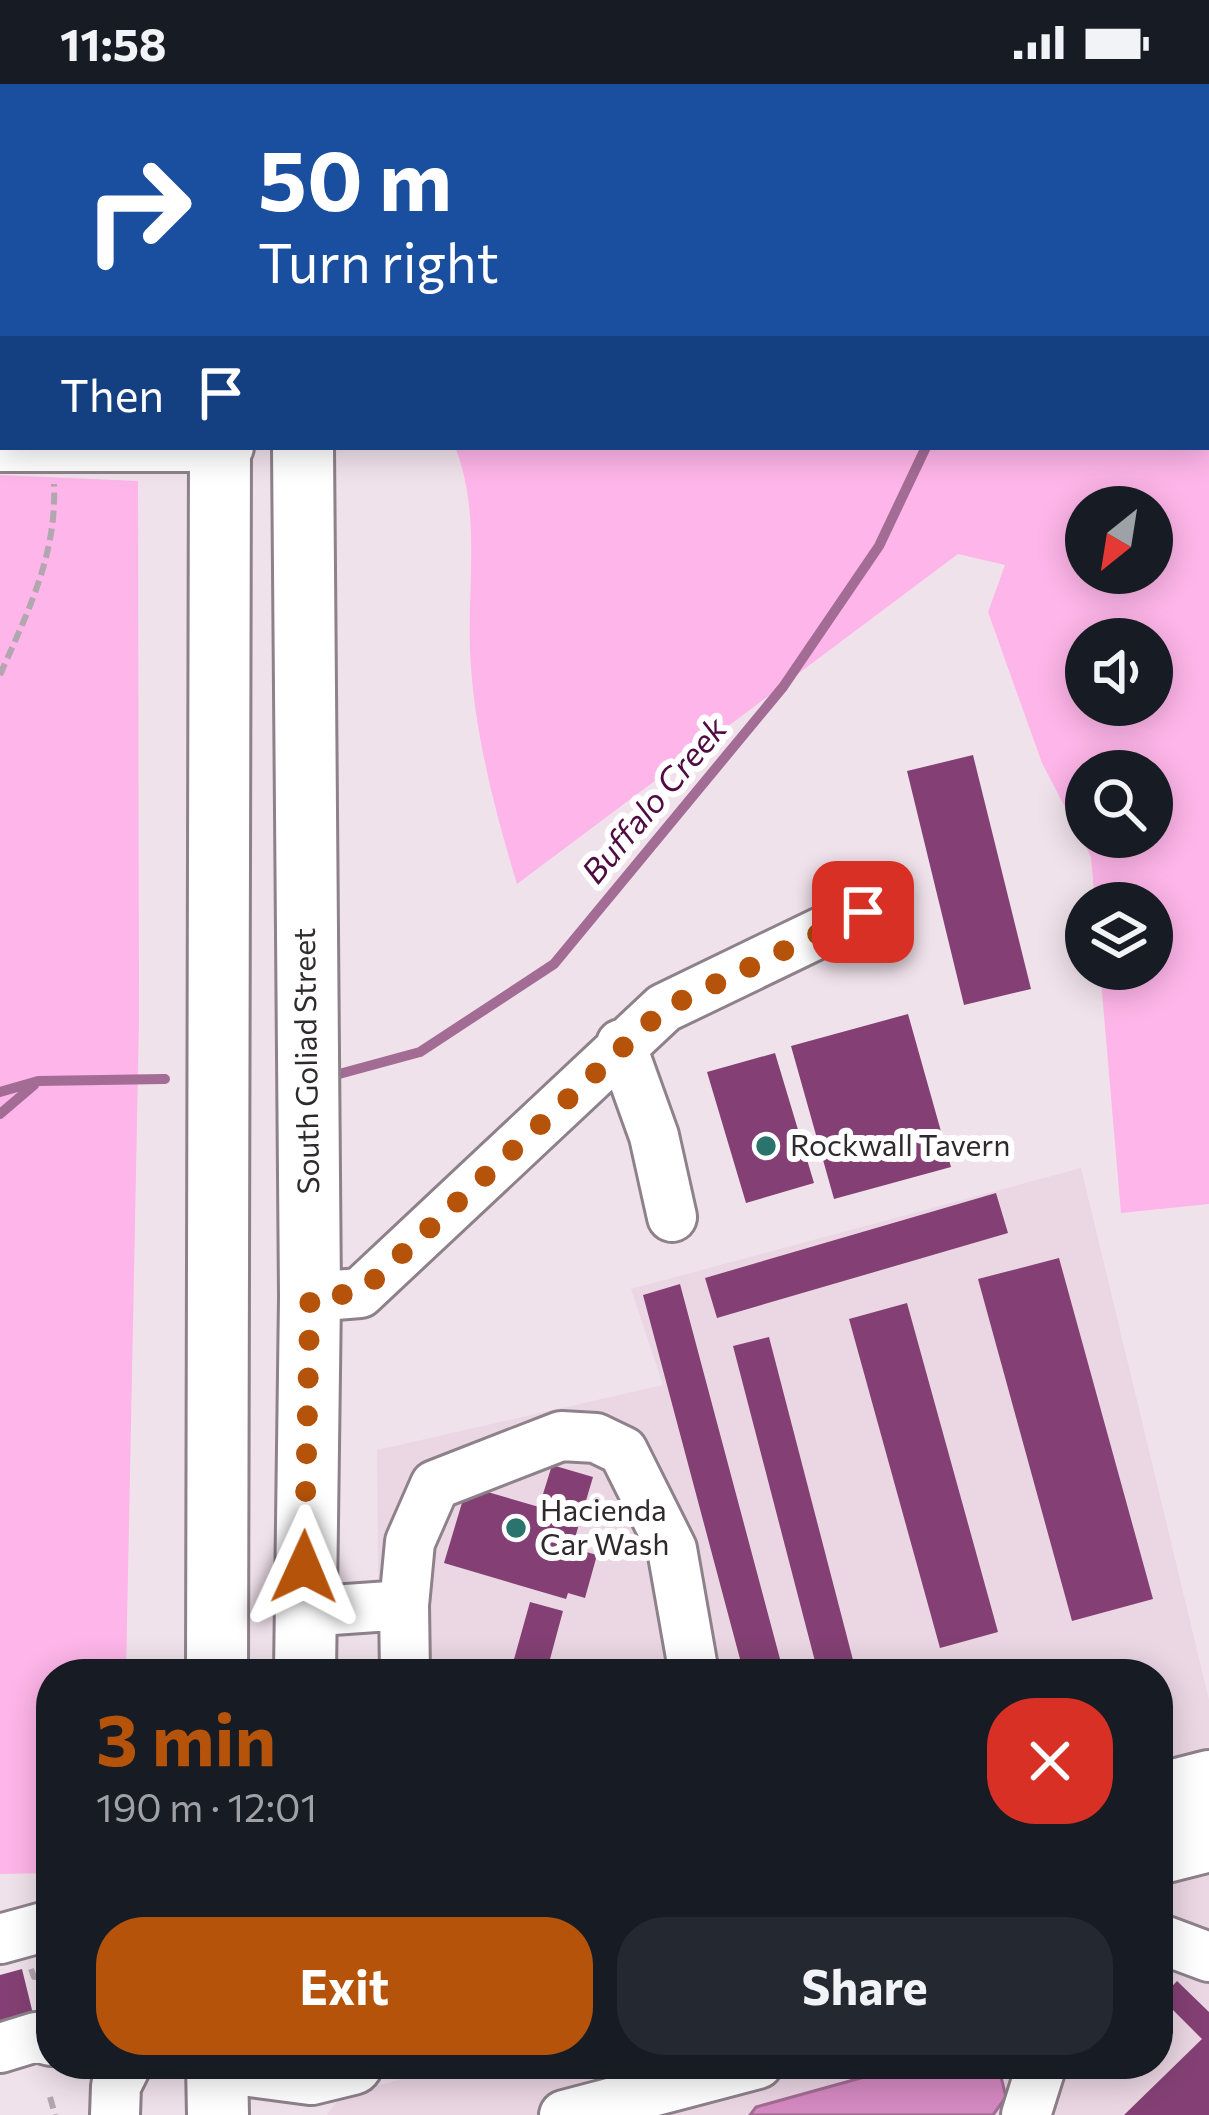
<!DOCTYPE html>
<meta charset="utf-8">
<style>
:root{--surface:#171b24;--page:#242831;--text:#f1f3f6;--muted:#9ea1a6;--accent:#b45309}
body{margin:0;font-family:Commissioner,sans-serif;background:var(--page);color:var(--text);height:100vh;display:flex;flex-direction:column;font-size:45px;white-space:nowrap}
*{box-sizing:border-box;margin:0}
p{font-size:39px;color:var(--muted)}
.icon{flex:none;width:66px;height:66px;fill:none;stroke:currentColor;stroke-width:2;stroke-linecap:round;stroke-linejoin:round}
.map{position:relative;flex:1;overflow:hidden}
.details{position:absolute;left:36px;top:1575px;width:1137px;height:420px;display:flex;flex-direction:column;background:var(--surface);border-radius:48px;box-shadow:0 6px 30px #0003}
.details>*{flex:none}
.top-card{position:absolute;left:0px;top:0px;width:1209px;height:366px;box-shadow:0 6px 30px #0003;background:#1a4fa0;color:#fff;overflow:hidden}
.needle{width:78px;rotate:210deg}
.controls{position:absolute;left:1065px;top:402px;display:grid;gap:24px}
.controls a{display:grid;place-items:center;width:108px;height:108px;border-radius:50%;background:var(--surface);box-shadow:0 6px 30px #0003;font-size:60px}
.pin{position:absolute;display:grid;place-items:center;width:102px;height:102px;color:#fff;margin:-51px;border-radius:24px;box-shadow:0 6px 18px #0006}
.me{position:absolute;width:132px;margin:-66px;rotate:1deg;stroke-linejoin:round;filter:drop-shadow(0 0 9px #0008)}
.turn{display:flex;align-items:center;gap:42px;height:252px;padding:0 60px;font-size:54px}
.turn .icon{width:156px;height:156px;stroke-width:2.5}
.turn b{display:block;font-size:84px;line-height:102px}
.then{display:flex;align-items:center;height:114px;padding:0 60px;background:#0003;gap:24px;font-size:45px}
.round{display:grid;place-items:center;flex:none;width:126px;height:126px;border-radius:48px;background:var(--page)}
.summary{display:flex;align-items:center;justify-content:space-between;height:204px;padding:0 60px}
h1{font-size:72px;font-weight:700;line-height:90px;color:var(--accent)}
.button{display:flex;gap:24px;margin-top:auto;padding:24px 60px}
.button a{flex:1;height:138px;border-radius:48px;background:var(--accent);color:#fff;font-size:48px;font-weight:700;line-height:138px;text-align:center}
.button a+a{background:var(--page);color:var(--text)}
.status{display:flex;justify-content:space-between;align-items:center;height:84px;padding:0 60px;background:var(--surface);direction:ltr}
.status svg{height:33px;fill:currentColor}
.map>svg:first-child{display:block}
</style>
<div class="status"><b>11:58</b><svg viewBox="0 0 49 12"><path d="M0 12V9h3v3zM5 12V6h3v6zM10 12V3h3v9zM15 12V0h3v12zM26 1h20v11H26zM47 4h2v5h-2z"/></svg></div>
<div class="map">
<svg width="1209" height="2031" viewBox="0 0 1209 2031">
<rect width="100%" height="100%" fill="#f0e2eb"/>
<path fill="#ebd6e4" d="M1081 1084 1209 1616V1680L1158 1693V1590H379L377 1366 663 1301 631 1205Z
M1209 1782V2031H327L338 2016 360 2006 458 1980H1158V1795Z"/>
<path fill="#feb5e9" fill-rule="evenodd" d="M757 0H1209V1120L1121 1129 1100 885H1152V819H1095L1091 773 1042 679 988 528 1005 481 958 470 517 800C496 731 476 655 471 583 465 511 483 433 455 363H1206V3ZM1086 423H1152V489H1086ZM1086 555H1152V621H1086ZM1086 687H1152V753H1086Z
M0 391 138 397 139 938 126 1590H51V1789L0 1790Z"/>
<path fill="#d589c1" stroke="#a36c95" stroke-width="3" d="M911 1980H981L1001 1993 1006 2013 993 2031H750L756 2023Z"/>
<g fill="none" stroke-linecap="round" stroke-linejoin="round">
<path stroke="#a36c95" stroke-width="10" d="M1206 159 1209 160
M328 993 420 968 554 880 783 603 879 462 926 363
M0 1008 38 997 165 995
M0 1030 34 1001"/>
</g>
<path fill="#844074" d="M973 671 1031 905 964 921 907 687Z
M908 930 951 1083 834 1115 791 962Z
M775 969 814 1099 746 1119 707 988Z
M996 1109 1008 1149 717 1234 705 1194Z
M1059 1174 1153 1515 1072 1537 978 1195Z
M680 1200 784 1590H744L643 1211Z
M907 1219 998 1548 940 1564 849 1235Z
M769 1253 853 1576 817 1585 733 1262Z
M552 1381 593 1393 572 1464 597 1471 585 1514 568 1509 566 1515 444 1479 467 1402 539 1423Z
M530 1518 563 1527 546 1590 511 1586Z
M22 1885 34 1934 0 1943V1891Z
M1177 1897 1209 1928V2031H1124L1202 1955 1161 1914Z"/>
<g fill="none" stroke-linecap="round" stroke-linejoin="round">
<defs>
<path id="minor" d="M114 0V3
M0 153H3
M0 314H3
M0 363H229
M621 960 654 1052 672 1133
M310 1213 360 1209 664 924 863 828
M404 1521 410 1458 435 1401 561 1352 596 1354 623 1367 672 1465 694 1590
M304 1528 404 1521 405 1590
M1158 1854 1209 1873
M0 1855 51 1841
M0 1964 36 1953 51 1957
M115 2031 116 2002 127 1980
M564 2031 758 1980
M1026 2031 1042 1980"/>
<path id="major" d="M222 3V0
M305 3V0
M303 363 310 1213 305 1590
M217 1590 220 363
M1158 1710 1209 1697
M1158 1770 1209 1757
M217 1980 218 2031
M235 1980 311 1990 352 1980"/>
</defs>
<use href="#minor" stroke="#8d818a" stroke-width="54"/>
<use href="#major" stroke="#8d818a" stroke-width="66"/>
<path stroke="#b2a7ae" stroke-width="6" stroke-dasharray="12 6" stroke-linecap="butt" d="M0 591C28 527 57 471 54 400
M31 1885 34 1893 51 1889
M50 2013 55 2031"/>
<use href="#minor" stroke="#fff" stroke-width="48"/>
<use href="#major" stroke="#fff" stroke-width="60"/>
</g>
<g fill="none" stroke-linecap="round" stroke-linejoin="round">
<path stroke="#b45309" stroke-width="21" stroke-dasharray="0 37.8" d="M304 1483 310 1213 360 1209 664 925 863 828"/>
</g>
<g fill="#2b746d" stroke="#fff" stroke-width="4.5">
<circle cx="766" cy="1062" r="12"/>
<circle cx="516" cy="1444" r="12"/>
</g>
<g text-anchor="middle" stroke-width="12" stroke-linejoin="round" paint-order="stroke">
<g font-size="30" fill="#2f2a2d" stroke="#fff">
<text transform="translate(307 977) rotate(-91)" y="10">South Goliad Street</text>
</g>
<g font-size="30" fill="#2f2a2d" stroke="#fff" text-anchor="start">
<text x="790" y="1072">Rockwall Tavern</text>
<text x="540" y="1437">Hacienda<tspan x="540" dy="34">Car Wash</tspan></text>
</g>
<g font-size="33" font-style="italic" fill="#4f0b42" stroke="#fff">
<text transform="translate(654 716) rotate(-50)" y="12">Buffalo Creek</text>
</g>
</g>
</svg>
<div class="controls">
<a><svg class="needle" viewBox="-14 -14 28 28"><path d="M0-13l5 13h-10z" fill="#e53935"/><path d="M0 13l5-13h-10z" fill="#9ea1a6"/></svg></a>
<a><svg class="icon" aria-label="sound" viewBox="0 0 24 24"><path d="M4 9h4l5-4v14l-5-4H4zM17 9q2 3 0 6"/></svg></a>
<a><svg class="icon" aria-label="search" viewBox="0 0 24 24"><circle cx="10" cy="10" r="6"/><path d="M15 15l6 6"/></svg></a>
<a><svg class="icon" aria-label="layers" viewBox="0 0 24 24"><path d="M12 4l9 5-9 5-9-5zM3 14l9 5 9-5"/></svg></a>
</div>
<div class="pin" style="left:863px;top:828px;background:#d93025"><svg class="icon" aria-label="arrive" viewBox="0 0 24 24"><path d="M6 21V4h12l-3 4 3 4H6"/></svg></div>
<svg class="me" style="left:304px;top:1483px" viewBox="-20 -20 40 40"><path d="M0-17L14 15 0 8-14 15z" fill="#b45309" stroke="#fff" stroke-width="4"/></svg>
<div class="top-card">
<div class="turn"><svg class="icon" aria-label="right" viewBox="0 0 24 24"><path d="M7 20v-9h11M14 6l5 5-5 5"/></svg><div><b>50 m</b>Turn right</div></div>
<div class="then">Then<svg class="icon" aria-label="arrive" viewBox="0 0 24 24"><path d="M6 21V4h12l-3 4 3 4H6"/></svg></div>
</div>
<section class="details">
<div class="summary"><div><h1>3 min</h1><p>190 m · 12:01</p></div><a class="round" style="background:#d93025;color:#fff"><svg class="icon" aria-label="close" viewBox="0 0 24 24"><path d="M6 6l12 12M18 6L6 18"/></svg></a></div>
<div class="button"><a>Exit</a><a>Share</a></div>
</section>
</div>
